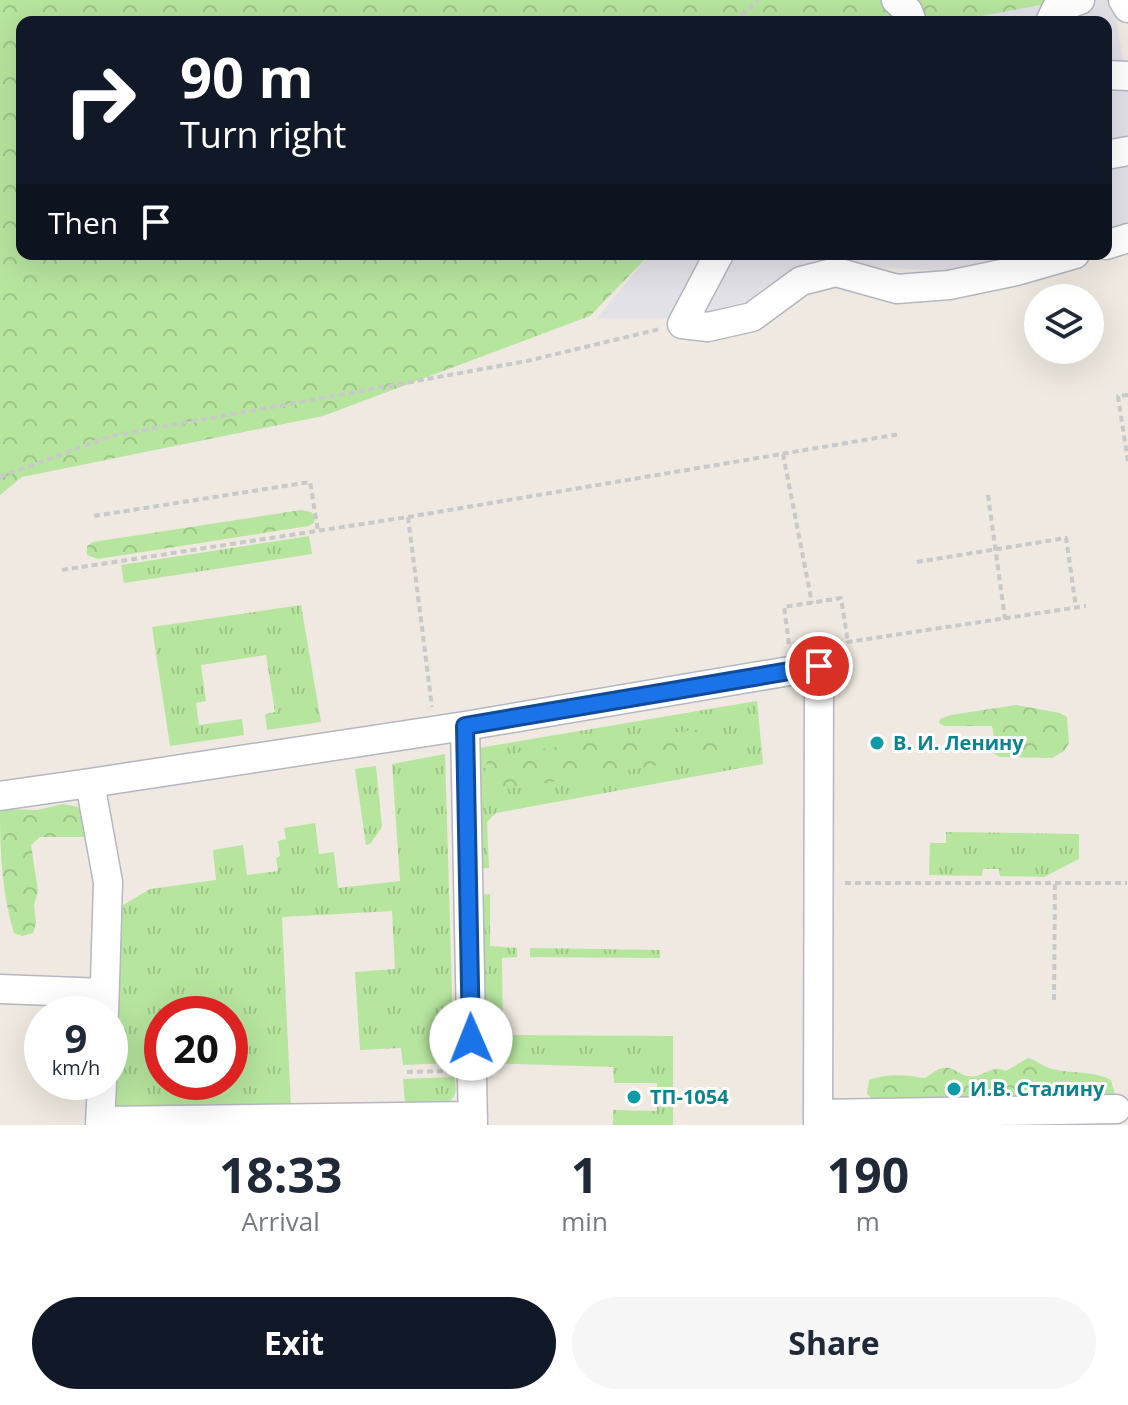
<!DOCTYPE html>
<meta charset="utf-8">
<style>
:root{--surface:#fff;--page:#f6f6f7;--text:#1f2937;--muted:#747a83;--accent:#111827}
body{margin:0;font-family:"Open Sans",sans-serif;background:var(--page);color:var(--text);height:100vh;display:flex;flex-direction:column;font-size:30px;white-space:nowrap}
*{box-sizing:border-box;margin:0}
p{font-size:26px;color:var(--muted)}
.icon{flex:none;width:44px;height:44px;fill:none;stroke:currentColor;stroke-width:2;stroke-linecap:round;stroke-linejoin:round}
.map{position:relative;height:1125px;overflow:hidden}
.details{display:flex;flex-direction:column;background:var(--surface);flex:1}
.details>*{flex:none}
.banner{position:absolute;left:16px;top:16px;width:1096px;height:244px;border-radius:16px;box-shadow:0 8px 32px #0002;background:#111827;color:#fff;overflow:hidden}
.tools{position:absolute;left:1024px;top:284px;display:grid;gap:16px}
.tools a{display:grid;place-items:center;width:80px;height:80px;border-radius:50%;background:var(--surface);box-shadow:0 8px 32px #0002;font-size:40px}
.speed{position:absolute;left:24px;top:996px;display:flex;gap:16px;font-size:40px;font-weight:700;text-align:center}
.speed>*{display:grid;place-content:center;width:104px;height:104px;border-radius:50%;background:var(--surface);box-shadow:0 8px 32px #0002;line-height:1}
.speed small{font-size:20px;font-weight:400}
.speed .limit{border:12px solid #d22;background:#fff;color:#111}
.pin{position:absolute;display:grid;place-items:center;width:68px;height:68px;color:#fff;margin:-34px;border:4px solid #fff;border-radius:50%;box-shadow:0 2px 8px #0007}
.me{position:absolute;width:88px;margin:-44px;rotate:359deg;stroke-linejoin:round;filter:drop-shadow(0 0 6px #0008)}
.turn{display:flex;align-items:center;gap:28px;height:168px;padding:0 32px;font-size:36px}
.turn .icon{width:104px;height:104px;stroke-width:2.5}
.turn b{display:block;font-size:56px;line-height:68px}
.then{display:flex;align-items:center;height:76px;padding:0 32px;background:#0003;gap:16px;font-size:30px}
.eta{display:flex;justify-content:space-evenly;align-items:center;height:136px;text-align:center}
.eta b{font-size:48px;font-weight:700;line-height:56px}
.cta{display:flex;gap:16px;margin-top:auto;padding:16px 32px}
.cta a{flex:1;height:92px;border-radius:48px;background:var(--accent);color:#fff;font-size:32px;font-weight:700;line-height:92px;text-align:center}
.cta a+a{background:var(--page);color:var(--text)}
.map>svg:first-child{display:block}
</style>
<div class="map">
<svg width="1128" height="1125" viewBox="0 0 1128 1125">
<defs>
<pattern id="grass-tufts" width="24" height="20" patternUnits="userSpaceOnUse" patternTransform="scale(2)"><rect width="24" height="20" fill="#b6e59e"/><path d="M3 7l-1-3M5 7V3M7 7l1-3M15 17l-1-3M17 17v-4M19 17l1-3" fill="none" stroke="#9dc588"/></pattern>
<pattern id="forest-crowns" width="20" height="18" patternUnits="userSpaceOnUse" patternTransform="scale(2)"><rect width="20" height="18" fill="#b6e59e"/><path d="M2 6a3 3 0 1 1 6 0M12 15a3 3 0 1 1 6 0" fill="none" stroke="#9dc588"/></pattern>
</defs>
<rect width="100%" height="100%" fill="#efe9e1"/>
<path fill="#e3e1e8" d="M902 0H1113L1128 93V226L1106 233V22H840Z
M650 254H1035L973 273 813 263 732 318H597Z"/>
<path fill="url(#grass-tufts)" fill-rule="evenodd" d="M309 536 312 554 124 583 121 565Z
M301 605 321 722 267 730 265 714 275 712 266 655 201 665 206 701 196 703 199 725 242 719 244 735 170 746 152 627Z
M757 701 763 764 496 813 487 822 489 868 476 869 479 748Z
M445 754 454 1063 403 1065 401 1048 360 1050 355 972 395 969 392 911 282 917 291 1108 108 1111 115 910 150 889 216 880 213 850 243 845 247 875 278 871 276 858 280 856 278 841 286 839 284 828 315 823 319 854 334 852 338 888 400 881 392 764ZM162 1014H230V1082H162Z
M376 766 382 827 370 844 366 845 355 769Z
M946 832 1079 834V859L1044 877 1000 876 999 869H983L982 876 929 875 930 843H946Z
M490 894V946L517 948V957L502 958 503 1035 673 1036V1125H613V1110L657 1111V1083H614L613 1067 480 1063 476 895Z
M530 948 660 950V958L530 957Z
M454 1077C455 1082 457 1091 454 1096 449 1109 416 1105 405 1105L403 1079Z"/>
<path fill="url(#forest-crowns)" d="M0 0H1053L1046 4 949 22H22V254H650L590 316 323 416 22 477 0 495Z
M301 510 311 512 315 517 314 523 308 526 98 559 87 555V546L93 542Z
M1016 705 1060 713 1067 717 1069 743 1064 751 1052 758 1000 757 993 753 988 745 994 737 992 726H944L939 723 940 719 951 715Z
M705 729H715L726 737 727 747 722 755 500 790 488 785 484 774 487 762 496 756 604 740Z
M63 804 78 807 83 817 86 837H40L31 845 38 891 34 905 36 923 33 933 22 936 14 933C2 894 0 853 0 812L7 809 37 810Z
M1028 1058C1037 1060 1043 1067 1052 1069 1072 1074 1091 1070 1111 1080L1115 1095 1102 1093 1092 1104 1027 1096 1021 1099 1001 1098 993 1088 970 1099 879 1104 867 1094 869 1080C890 1073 904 1075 925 1078 930 1075 937 1069 943 1068 953 1066 959 1075 968 1076 983 1079 990 1064 1006 1071Z"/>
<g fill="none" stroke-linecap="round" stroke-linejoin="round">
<defs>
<path id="minor" d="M896 0 908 11 912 22
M1123 0 1128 8
M1050 22 1056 9 1080 0
M1106 75 1128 76
M1106 155 1128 151
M1106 245 1128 238
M719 254 682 324 708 327 752 317 801 281 836 272 897 289 949 285 1016 271 1075 254
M465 726 473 1125
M0 796 90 783
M0 989 104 993
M104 1014 108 882 90 783 465 726 819 666 818 1125
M818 1114 1116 1109
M101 1121 473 1116
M100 1125 102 1082"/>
</defs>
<use href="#minor" stroke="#b4b7c1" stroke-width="31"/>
<path stroke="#c9c9c9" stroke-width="4" stroke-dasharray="6 4" stroke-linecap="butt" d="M734 22 758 0
M58 256 67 254
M1128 395 1118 396 1128 462
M783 454 812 603
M0 477 111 436 527 361 660 329
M988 495 1005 619
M94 516 310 482 318 531
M408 517 900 434
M917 562 1066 538 1076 607
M62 570 408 517 432 707
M789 644 784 607 841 598 848 642
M839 649 848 642 1086 606
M845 883H1127
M1054 1000 1055 883
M407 1072 446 1071"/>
<use href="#minor" stroke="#fff" stroke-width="28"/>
</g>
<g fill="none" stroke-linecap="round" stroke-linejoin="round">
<defs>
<path id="route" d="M471 1039 465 726 819 666"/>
</defs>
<use href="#route" stroke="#114b97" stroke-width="20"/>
<use href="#route" stroke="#1a73e8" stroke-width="14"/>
</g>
<g fill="#0f9aa8" stroke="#fff" stroke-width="3">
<circle cx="877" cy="743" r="8"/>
<circle cx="954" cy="1089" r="8"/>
<circle cx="634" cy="1097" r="8"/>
</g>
<g text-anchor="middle" stroke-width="6" stroke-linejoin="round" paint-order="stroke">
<g font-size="20" font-weight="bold" fill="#0d838f" stroke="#fff" text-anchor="start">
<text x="893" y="750">В. И. Ленину</text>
<text x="970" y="1096">И.В. Сталину</text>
<text x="650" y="1104">ТП-1054</text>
</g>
</g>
</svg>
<div class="tools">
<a><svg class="icon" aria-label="layers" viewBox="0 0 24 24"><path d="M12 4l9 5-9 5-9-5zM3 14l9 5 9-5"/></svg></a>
</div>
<div class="speed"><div>9<small>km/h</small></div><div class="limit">20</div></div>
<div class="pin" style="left:819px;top:666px;background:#d93025"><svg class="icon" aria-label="arrive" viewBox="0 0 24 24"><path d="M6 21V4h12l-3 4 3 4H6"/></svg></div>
<svg class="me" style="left:471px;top:1039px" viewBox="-20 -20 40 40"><circle r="19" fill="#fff"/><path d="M0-13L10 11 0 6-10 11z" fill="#1a73e8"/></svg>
<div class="banner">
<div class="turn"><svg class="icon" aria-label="right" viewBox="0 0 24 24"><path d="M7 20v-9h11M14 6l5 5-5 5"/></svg><div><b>90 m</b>Turn right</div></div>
<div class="then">Then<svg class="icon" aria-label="arrive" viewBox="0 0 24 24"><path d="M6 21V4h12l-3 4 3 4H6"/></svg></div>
</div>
</div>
<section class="details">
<div class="eta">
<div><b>18:33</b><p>Arrival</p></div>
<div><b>1</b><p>min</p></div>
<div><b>190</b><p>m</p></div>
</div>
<div class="cta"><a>Exit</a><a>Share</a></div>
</section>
